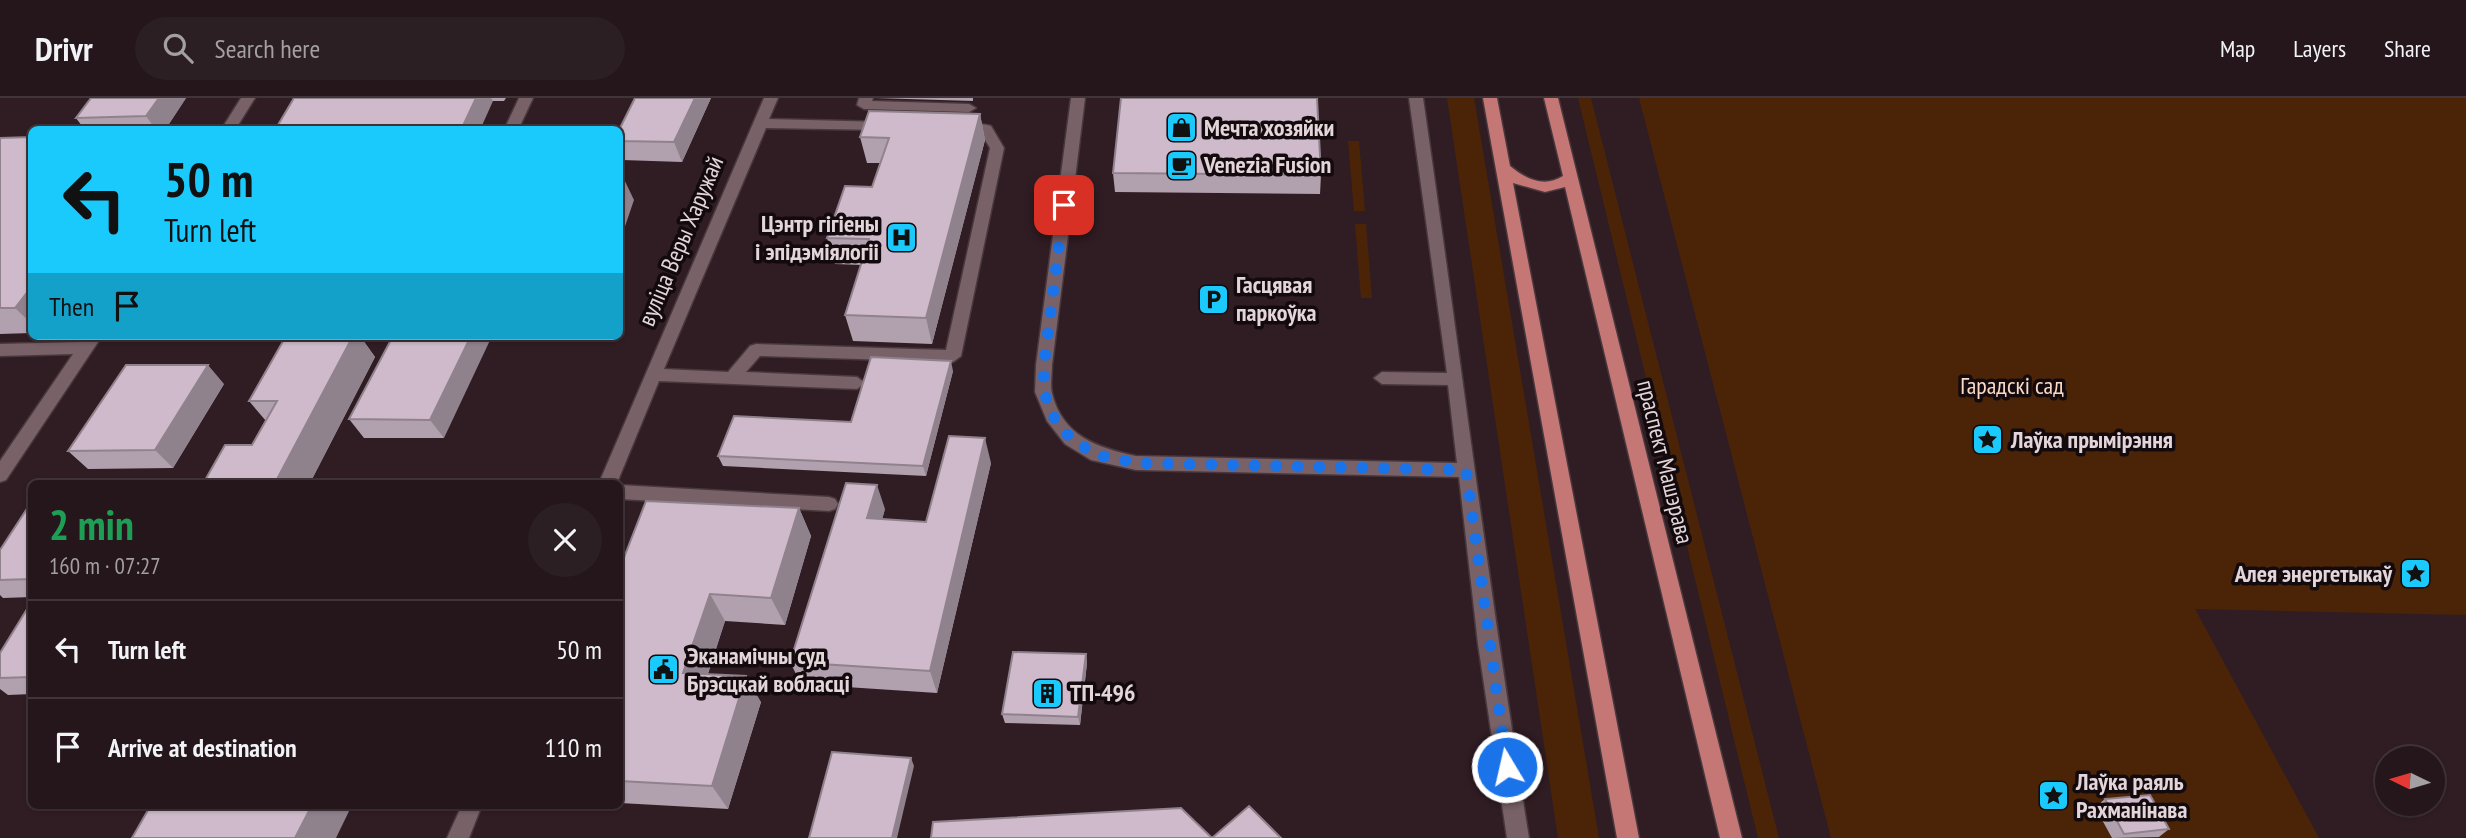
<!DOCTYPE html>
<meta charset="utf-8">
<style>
:root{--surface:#24161a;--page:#2c1f23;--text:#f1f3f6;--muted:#a39fa2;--line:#413539}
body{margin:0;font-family:"PT Sans Narrow",sans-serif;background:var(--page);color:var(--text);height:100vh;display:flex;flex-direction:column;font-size:26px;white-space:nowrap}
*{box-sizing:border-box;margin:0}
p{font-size:23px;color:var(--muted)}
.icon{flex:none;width:38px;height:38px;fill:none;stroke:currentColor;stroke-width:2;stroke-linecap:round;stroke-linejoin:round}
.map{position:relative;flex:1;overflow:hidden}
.drawer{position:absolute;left:28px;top:382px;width:595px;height:329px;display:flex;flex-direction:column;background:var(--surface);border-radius:10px;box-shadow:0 2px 5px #0004,0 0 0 2px var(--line)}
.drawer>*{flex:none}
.top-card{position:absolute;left:28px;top:28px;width:595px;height:214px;border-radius:10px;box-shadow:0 2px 5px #0004,0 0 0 2px var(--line);background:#1acafc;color:#111;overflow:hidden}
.needle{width:46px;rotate:275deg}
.tools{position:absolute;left:2375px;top:648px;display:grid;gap:14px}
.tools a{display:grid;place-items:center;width:70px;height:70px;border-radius:50%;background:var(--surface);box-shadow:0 2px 5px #0004,0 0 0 2px var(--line);font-size:35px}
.pin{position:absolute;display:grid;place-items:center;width:60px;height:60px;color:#fff;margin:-30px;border-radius:14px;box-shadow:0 4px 10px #0006}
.me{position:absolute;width:77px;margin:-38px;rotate:351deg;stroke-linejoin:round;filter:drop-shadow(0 0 5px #0008)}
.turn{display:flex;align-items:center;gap:24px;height:147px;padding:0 21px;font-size:32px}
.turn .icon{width:91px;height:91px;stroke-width:2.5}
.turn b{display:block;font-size:49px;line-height:60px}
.then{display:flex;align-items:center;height:66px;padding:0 21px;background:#0003;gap:14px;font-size:26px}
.round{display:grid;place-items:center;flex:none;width:74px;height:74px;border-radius:37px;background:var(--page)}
.head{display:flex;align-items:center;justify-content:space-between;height:119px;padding:0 21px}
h1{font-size:42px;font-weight:700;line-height:52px;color:#1e9e55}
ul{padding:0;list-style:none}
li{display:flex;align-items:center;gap:21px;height:98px;padding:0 21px;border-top:2px solid var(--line)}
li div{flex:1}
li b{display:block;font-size:26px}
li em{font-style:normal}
header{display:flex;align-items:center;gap:42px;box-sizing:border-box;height:98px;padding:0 35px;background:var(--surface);border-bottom:2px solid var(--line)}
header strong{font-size:33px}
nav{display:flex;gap:38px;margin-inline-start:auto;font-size:24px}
.search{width:490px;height:63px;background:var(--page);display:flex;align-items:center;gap:18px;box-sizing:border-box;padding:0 24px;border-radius:38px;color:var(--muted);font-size:26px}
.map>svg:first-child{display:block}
</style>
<header>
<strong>Drivr</strong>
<div class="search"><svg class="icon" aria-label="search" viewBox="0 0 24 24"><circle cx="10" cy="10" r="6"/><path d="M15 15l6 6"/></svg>Search here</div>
<nav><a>Map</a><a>Layers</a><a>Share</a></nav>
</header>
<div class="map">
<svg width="2466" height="740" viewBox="0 0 2466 740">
<rect width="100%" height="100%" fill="#301d23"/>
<path fill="#4b2408" d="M1447 0H1474L1599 740H1558Z
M1578 0H1591L1779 740H1758Z
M1639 0H2466V517L2195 511 2319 740H1831Z
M1348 43H1359L1365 113H1354Z
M1355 126H1366L1372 200H1361Z"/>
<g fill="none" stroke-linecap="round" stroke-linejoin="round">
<defs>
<path id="minor" d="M241 0H255L235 32H221Z
M519 0H533L518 32H504Z
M764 0H778L769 21 885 24 892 28 885 32 766 30 664 271 728 274 750 248 756 246 946 252 990 50 981 35 959 34 952 30C960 22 980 25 991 28L1004 50 961 258 953 264 760 258 746 274 857 279 865 285 857 291 659 283 617 385H599Z
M859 0H873L872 3 969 6 976 10 969 14 864 11 857 7Z
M1071 0H1085L1052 267C1052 276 1050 287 1052 295 1062 338 1098 350 1136 358L1457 365 1448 287 1382 286 1374 280 1382 274 1447 275 1409 0H1423C1459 247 1489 494 1529 740H1507L1478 546 1459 379 1136 372 1091 362 1065 346 1047 323 1035 294 1036 267Z
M85 238H102L6 382 0 384V363L73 256 0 258V246L81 244Z
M620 387 829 399 835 401 838 406 835 411 829 413 620 401Z
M462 707H482L469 740H447Z"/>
<path id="major" d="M1483 0H1497L1510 68C1526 81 1544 90 1563 78L1544 0H1558L1742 740H1720L1565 89 1545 94 1513 85 1639 740H1617Z"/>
</defs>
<use href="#minor" stroke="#48383e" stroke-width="3"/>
<use href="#major" stroke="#48383e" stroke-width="3"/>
<use href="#minor" fill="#786167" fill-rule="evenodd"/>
<use href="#major" fill="#c47774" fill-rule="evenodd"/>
</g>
<path fill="#b1a0ae" d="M186 0 165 32H85L76 20Z
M294 0H506L504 3H493Z
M635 0H711L682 64 622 62 620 56 619 32Z
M874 0H973V3Z
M980 16 985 42 932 246 853 243 845 217 861 167 835 166 827 140 872 89 880 65H867L860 39Z
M32 39V235L0 236V40Z
M1113 75 1321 77 1320 96 1115 94Z
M286 238H360L375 259 310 385H205L204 384 252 347 266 323 249 303Z
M393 238 444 340H364L349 321Z
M953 273 926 378 723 368 718 358 851 324Z
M224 286 173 370 88 371 68 353Z
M991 365 937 595 801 586 790 564 885 411 882 421 926 424Z
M32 403V499L3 500 0 497V452Z
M799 410 811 438 785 527 725 523 708 576 761 604 728 711 620 705V470Z
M32 503V596L8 597 0 591V555Z
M1086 556 1087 565 1080 627 1005 625 1002 616Z
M2105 701 2169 731 2159 739 2112 740 2095 709Z"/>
<path fill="#90828d" d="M159 0H186L165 32H156L146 18Z
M476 0H491L493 3 480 32H461Z
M695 0H711L682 64 674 44Z
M980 16 985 42 932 246 926 220Z
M622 77 634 102 620 143V84Z
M32 188V226L15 210Z
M353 238H360L375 259 310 385H275Z
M471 238H492L444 340 430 322Z
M951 263 953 273 926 378 923 368Z
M208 267 224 286 173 370 155 352Z
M985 340 991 365 937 595 930 573Z
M877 387 885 411 876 444 867 420Z
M799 410 811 438 785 527 771 500Z
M710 496 725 523 699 601 683 575Z
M1086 556 1087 565 1080 627 1078 619Z
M746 578 761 604 728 711 712 688Z
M911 660 914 668 897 740H892Z
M312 707H352L336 740H295Z"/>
<path fill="#cebaca" stroke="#90828d" stroke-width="2" d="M91 0H159L146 18 76 20Z
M294 0H476L461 32H275Z
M635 0H695L674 44 620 43 619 32Z
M1121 0H1317L1321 77 1113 75Z
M869 13 980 16 926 220 845 217 869 141 827 140 845 88 872 89 889 40 860 39Z
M32 39V188L15 210H0V40Z
M286 238H353L275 385 204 384 225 347H252L277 303H249Z
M393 238H471L430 322 349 321Z
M871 259 951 263 923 368 718 358 734 318 851 324Z
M126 267H208L155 352 68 353Z
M949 338 985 340 930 573 790 564 846 385 877 387 867 420 926 424Z
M32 403V481L0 482V452Z
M646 403 799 410 771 500 710 496 683 575 746 578 712 688 620 683V470Z
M32 503V579L0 580V555Z
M1013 554 1086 556 1078 619 1002 616Z
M832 654 911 660 892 740H809Z
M2150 697 2169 731 2124 736 2105 701Z
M151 707H312L295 740H132Z
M1249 708 1281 740H931L933 724 1181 710 1212 740Z"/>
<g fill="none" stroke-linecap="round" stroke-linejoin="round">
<path stroke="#1a73e8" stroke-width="12" stroke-dasharray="0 21.6" d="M1064 107 1044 267V294L1053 318 1071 341 1097 357 1136 365 1466 372 1507 669"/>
</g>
<defs>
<symbol id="shop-square" viewBox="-11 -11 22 22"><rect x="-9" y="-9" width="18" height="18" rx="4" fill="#1acafc" stroke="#130a0d"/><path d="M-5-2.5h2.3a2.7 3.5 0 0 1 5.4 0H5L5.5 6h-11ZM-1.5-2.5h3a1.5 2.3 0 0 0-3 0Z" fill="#111"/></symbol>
<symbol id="cafe-square" viewBox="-11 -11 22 22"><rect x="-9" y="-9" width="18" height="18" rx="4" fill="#1acafc" stroke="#130a0d"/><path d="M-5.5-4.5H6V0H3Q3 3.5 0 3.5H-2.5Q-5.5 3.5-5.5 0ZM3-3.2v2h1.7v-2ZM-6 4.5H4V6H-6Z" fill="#111"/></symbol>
<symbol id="hospital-square" viewBox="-11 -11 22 22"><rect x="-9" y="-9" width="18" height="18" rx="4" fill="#1acafc" stroke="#130a0d"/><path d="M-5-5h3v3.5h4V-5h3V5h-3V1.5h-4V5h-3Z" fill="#111"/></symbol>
<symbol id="parking-square" viewBox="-11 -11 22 22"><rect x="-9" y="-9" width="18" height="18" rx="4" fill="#1acafc" stroke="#130a0d"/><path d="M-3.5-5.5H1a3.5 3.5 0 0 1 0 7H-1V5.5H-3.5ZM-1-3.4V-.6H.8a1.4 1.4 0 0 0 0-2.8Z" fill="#111"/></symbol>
<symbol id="sight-square" viewBox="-11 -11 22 22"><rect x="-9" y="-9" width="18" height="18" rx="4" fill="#1acafc" stroke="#130a0d"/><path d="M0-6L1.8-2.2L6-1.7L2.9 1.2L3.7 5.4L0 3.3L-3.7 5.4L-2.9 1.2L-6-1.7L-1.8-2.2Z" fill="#111"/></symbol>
<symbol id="civic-square" viewBox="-11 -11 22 22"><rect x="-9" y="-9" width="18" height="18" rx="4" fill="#1acafc" stroke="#130a0d"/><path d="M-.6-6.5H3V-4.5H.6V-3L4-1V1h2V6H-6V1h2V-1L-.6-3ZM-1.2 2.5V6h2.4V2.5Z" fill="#111"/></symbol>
<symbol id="building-square" viewBox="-11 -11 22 22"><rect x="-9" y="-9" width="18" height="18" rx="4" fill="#1acafc" stroke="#130a0d"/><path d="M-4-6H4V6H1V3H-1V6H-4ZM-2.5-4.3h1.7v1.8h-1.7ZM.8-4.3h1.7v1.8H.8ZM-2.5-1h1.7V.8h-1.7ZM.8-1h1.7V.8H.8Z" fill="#111"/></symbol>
</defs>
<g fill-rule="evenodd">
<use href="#shop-square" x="1164" y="12" width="35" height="35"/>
<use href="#cafe-square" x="1164" y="50" width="35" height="35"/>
<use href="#hospital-square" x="884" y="122" width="35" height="35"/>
<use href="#parking-square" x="1196" y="184" width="35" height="35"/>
<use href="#sight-square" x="1970" y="324" width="35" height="35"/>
<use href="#sight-square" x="2398" y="458" width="35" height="35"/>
<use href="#civic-square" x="646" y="554" width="35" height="35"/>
<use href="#building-square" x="1030" y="578" width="35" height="35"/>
<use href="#sight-square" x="2036" y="680" width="35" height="35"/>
</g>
<g text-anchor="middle" stroke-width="7" stroke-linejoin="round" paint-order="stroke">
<g font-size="24" font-weight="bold" fill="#e3d5d9" stroke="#130a0d" text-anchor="start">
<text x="1204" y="38">Мечта хозяйки</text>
<text x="1204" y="75">Venezia Fusion</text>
<text x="879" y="134" text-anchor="end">Цэнтр гігіены<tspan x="879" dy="28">і эпідэміялогіі</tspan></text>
<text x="1236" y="195">Гасцявая<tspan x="1236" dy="28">паркоўка</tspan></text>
<text x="2011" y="350">Лаўка прымірэння</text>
<text x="2392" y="484" text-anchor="end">Алея энергетыкаў</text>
<text x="687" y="566">Эканамічны суд<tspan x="687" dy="28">Брэсцкай вобласці</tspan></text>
<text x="1070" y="603">ТП-496</text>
<text x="2076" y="692">Лаўка раяль<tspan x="2076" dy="28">Рахманінава</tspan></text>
</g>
<g font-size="24" fill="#e3d5d9" stroke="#130a0d">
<text transform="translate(681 143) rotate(-67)" y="8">вуліца Веры Харужай</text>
<text transform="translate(1665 364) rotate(76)" y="8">праспект Машэрава</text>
</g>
<g font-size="24" fill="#f9d9c6" stroke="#130a0d">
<text x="2012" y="296">Гарадскі сад</text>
</g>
</g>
</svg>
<div class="tools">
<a><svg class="needle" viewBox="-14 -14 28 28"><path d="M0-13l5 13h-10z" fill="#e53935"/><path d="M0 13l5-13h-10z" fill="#a39fa2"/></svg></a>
</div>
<div class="pin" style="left:1064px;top:107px;background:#d93025"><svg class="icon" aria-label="arrive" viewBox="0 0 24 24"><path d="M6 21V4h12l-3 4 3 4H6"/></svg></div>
<svg class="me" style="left:1507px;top:669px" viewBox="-20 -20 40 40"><circle r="17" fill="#1a73e8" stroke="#fff" stroke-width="3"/><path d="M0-11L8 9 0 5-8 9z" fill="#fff"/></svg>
<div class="top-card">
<div class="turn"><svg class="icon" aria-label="left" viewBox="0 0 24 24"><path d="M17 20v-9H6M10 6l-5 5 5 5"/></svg><div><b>50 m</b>Turn left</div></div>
<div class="then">Then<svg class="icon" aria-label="arrive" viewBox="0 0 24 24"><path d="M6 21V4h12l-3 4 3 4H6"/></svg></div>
</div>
<section class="drawer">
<div class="head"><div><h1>2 min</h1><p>160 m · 07:27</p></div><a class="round"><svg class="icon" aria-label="close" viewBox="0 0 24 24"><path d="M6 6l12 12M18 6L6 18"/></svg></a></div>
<ul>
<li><svg class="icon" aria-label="left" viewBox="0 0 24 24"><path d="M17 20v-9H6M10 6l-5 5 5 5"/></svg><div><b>Turn left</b></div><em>50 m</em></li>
<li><svg class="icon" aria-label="arrive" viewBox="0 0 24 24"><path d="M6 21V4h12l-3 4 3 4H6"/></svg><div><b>Arrive at destination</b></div><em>110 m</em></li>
</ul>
</section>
</div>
